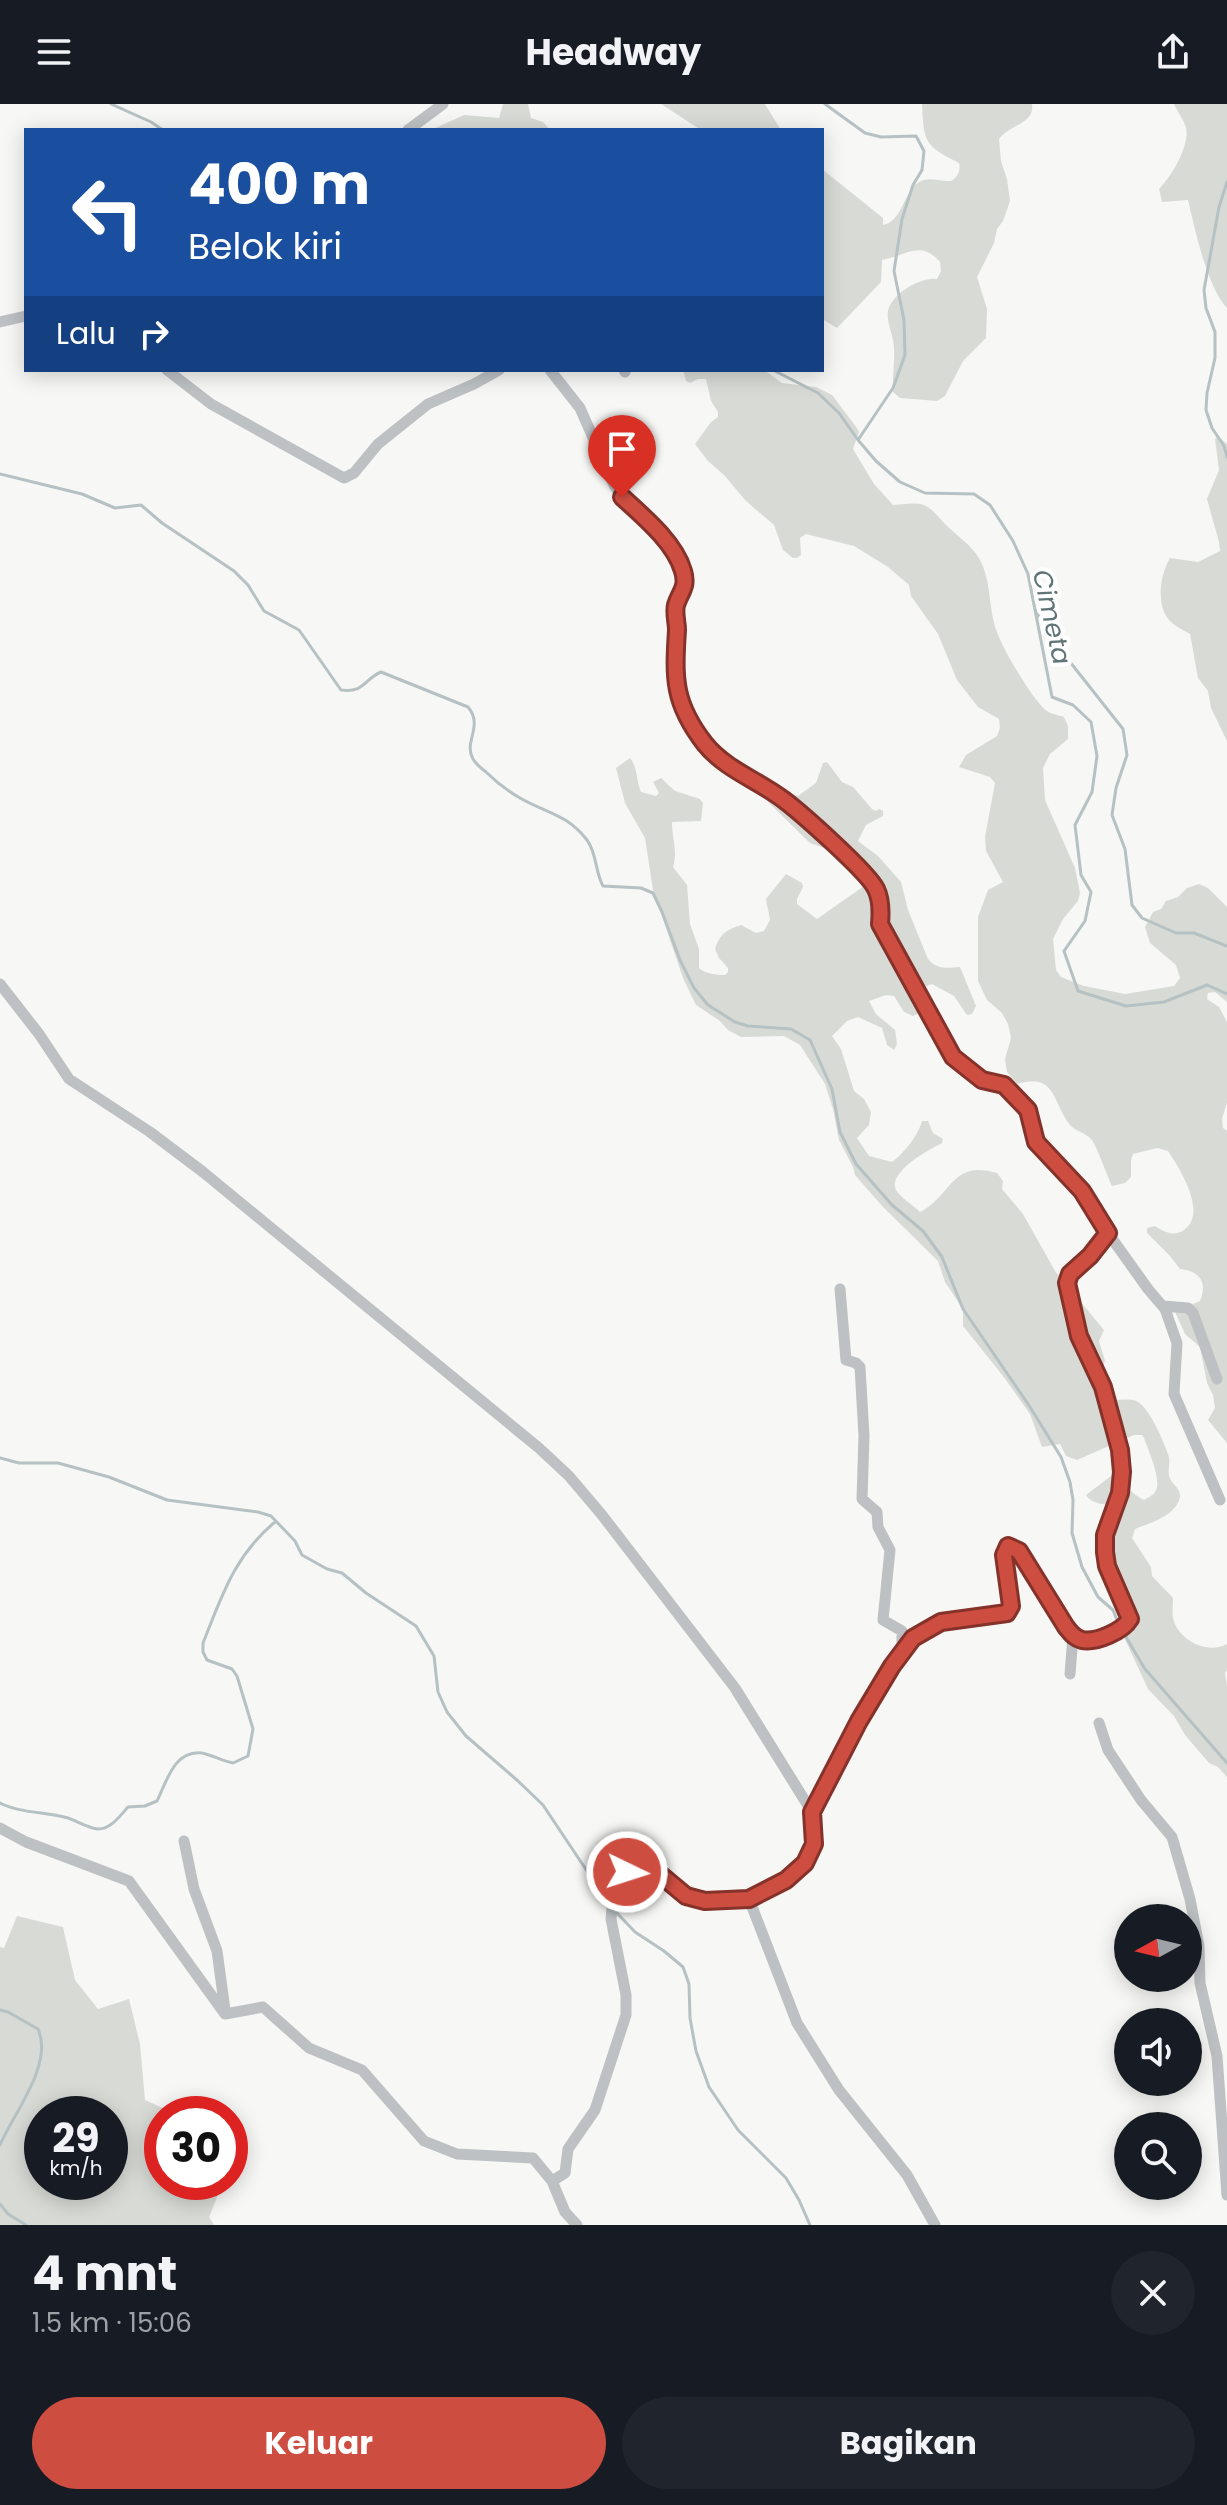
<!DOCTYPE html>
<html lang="id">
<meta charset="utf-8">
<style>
:root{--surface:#171b24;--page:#20242c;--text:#f1f3f6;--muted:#9ea1a6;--accent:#cd4d40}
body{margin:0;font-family:Poppins,sans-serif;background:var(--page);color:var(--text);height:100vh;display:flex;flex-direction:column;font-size:30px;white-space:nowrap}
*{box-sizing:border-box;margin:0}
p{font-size:26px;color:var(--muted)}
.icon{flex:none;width:44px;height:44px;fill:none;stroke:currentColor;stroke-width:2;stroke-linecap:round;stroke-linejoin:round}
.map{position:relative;height:2121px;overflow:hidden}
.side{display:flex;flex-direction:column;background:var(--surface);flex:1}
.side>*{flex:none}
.top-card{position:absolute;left:24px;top:24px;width:800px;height:244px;border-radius:0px;box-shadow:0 4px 20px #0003;background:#1a4fa0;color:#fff;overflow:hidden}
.needle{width:52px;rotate:262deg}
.buttons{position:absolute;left:1114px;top:1800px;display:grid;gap:16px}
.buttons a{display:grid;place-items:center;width:88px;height:88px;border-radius:50%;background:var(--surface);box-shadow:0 4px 20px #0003;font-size:40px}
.speed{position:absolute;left:24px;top:1992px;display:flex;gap:16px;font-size:40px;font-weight:700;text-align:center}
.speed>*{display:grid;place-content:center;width:104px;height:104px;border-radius:50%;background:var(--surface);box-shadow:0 4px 20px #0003;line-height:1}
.speed small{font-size:20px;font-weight:400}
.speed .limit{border:12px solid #d22;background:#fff;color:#111}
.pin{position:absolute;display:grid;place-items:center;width:68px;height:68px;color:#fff;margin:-82px -34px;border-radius:50% 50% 50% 0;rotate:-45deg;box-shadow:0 0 8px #0007}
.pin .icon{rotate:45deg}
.me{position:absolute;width:88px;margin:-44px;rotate:94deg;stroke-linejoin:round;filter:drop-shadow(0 0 6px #0008)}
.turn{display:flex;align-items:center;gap:28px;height:168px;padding:0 32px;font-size:36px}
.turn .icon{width:104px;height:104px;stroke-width:2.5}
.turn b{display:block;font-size:56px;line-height:68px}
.then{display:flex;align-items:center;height:76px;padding:0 32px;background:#0003;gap:16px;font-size:30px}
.round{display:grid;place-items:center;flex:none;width:84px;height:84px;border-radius:42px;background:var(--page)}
.headline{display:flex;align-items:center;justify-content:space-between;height:136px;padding:0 32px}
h1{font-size:48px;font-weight:700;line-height:60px}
.cta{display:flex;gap:16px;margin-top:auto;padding:16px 32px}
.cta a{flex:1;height:92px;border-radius:48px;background:var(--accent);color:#fff;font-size:32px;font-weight:700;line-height:92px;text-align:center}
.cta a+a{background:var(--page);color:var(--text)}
header{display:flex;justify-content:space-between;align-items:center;height:104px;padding:0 32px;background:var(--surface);font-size:36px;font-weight:700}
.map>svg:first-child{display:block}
</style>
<header><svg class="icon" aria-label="menu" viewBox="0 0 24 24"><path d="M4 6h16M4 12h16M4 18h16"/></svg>Headway<svg class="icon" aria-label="share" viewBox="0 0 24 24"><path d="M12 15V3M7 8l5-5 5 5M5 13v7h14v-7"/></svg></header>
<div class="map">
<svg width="1227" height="2121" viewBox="0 0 1227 2121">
<rect width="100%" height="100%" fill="#f7f7f5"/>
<path fill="#d8dbd5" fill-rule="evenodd" d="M503 0H528L531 14 543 18 550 26H431L464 11 499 14Z
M661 0H765L781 26H701Z
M922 0H1032C1035 20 1010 20 999 35L1001 57 1007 75 1010 97 1003 117 997 125 994 139 977 173 987 205 986 234 963 257 945 292 937 297 900 294 893 288C892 274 895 259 894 244 894 232 886 219 888 207 892 189 921 173 937 175L941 167 940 158C920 135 906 152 882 156L881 178 837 224 822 215V65L883 114V121C903 117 903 88 919 78 929 72 941 78 951 77 958 74 961 66 959 59 924 41 924 39 922 0Z
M1174 0H1227V204C1207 183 1195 125 1188 96L1162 98 1159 85C1171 73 1190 42 1186 24 1184 16 1177 7 1174 0Z
M683 266H764L782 279 816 283 832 291 857 324 859 328 853 345 874 380 893 401C926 398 924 397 946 421 958 433 972 441 980 456 992 479 988 505 997 528 1002 544 1034 598 1047 607 1051 610 1058 611 1064 613L1068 622V635L1050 650 1043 664 1045 696 1075 764 1080 789 1078 797 1063 815 1053 835 1056 866 1061 873 1084 882 1125 890 1174 882 1180 874 1176 861 1150 839 1145 823 1153 808 1161 805 1166 797 1178 793 1187 784 1199 780 1208 784 1227 803V898L1215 888 1208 889 1207 895 1219 903 1227 918V998L1222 1015 1223 1024 1227 1027V1339L1208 1316 1215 1304 1213 1291 1207 1279 1200 1243 1185 1230 1175 1208 1200 1197C1208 1177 1199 1167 1180 1165L1170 1152 1147 1129V1124L1155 1122C1164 1128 1174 1133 1184 1126 1208 1109 1180 1065 1168 1047L1157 1044 1133 1050 1131 1056V1073L1125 1079 1112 1082C1107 1072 1097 1042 1091 1035 1086 1029 1075 1027 1070 1021 1052 998 1056 968 1017 980L1007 968 1005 955 1011 934 1008 920 1002 909 987 896 978 877V813L988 786 1003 778 986 747 985 733 995 679 990 673 959 663 966 651 997 632 1000 624 999 615 978 603 957 576 938 530 911 492 909 481 888 463 854 442 806 430 800 434 801 451 797 454H793L783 446 774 421 746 397 724 371 708 357 695 340 711 318 718 313V308L711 297 706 275H698L690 279 686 277Z
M1219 333 1227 340V637L1211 604 1208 587 1198 574 1190 530C1181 525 1170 520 1165 510 1157 494 1161 469 1170 454L1198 458 1220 447 1219 438 1207 395 1219 366 1215 335Z
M630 654C638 664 636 676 641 688L656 692 659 689 653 678 661 674 675 687 700 695 703 699 701 717 672 718C672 735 678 747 673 763L687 781 690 820 699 845V864C706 870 716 871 725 871L728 868V864L719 854 715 845C720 830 726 826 741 821L756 829 764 827 770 816 766 795 786 770 802 779 803 783 797 795V800L817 815 874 775 866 759 846 757 835 748 810 739 760 690 770 683 798 692 816 679 823 659 827 658 842 678 853 683 872 705 876 707 879 705 883 707V712L866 721 858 737 878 752 901 778 908 806 928 855C938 866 947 864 960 863L976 902 972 910 967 911 954 892 932 880 909 889 920 905 919 909 913 912 904 908 894 892 886 891 869 897 876 910 895 926 897 940 894 946 887 941 882 924 858 913 847 917 832 932 841 945 854 987 864 995 871 1008 869 1021 857 1034 869 1052 892 1058C904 1049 918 1032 922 1017H928L933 1029 943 1035 942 1039C930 1045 887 1068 896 1086 901 1094 913 1101 920 1108 951 1093 951 1055 997 1069L1003 1077 1002 1085 1023 1110 1055 1167 1104 1226 1099 1237 1105 1257 1100 1269 1107 1278 1114 1296C1121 1296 1132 1294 1138 1298 1150 1305 1165 1340 1169 1353 1170 1359 1168 1365 1169 1372 1171 1380 1181 1384 1180 1393 1176 1412 1150 1419 1135 1425L1132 1434 1151 1463 1152 1472 1173 1494C1173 1500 1172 1508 1173 1514 1178 1536 1207 1551 1227 1540V1566L1225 1569 1227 1583V1673L1218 1663 1209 1659 1185 1631 1174 1612 1148 1585 1124 1533 1131 1522C1127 1508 1116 1500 1111 1487 1104 1468 1113 1423 1118 1403 1107 1399 1093 1402 1086 1391L1119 1366C1125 1381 1129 1388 1144 1396 1147 1394 1154 1391 1155 1388 1163 1378 1148 1346 1144 1334L1142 1331H1134L1077 1356 1066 1352 1060 1340 1042 1343 1030 1310 1003 1272 963 1222V1205L945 1178 938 1157 883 1103 855 1071 853 1063 839 1036 833 1005 825 980 800 941 784 932 741 933 728 926 720 917 696 901 683 874 653 786 645 734 625 699 616 664Z
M17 1812 63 1823 75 1876 98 1905 129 1895 140 1940 145 1996 176 2010H162V2078H223L209 2113 214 2121H0V1843L4 1844ZM42 2010H110V2078H42Z"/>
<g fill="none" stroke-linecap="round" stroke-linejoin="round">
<path stroke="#b5c1c3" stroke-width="3" d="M111 0 151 18 163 26
M825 0 865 29 881 33 916 32 924 47 922 66 913 81 902 115 894 167 904 216 905 251 893 284 858 336
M1227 78 1219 103 1204 186 1206 204 1215 228V254L1207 289 1206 306 1212 324 1224 342 1227 353
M773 266 818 289 839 309 858 336 876 357 900 378 925 389 974 390 990 401 1013 437 1028 470 1052 593 1073 601 1091 618 1097 652 1092 688 1075 721 1081 771 1091 788 1085 817 1064 847 1078 887 1126 902 1164 898 1207 881 1227 890
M0 370 82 390 115 404 141 401 162 419 234 467 248 481 264 507 299 526 341 586C365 589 364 575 381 568L468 603C484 622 463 638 473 655 476 660 482 665 486 668 496 678 508 687 520 694 546 709 567 710 587 736 597 749 595 768 603 782L641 784 653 789 662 808 680 856 694 884 708 901 735 918 748 922 791 925 810 936 832 985 840 1028 856 1060 892 1101 923 1127 931 1138 942 1153 963 1205 1030 1303 1061 1353 1070 1378 1073 1396 1072 1429 1082 1463 1098 1493 1113 1506 1119 1521
M1035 505 1055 539 1123 625 1127 651 1116 684 1112 711 1125 745 1132 801 1142 814 1176 829H1194L1227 842
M0 1354 19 1359H58L109 1373 167 1396 258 1408 271 1412 295 1437 302 1451 327 1465 342 1469 366 1489 416 1522 434 1552 438 1588 447 1608 466 1632 518 1677 543 1701 609 1800
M1123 1528 1145 1565 1227 1659
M0 1699C20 1709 46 1708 68 1714 77 1717 88 1724 98 1725 111 1725 120 1712 128 1703L145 1702 157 1697C167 1677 174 1646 202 1649 212 1651 222 1657 233 1659L248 1652 253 1625 237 1572 232 1565 207 1556 203 1548V1539C222 1492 234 1452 275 1418
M617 1809 635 1828 664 1847 683 1863 689 1880 690 1914 696 1947 709 1983 738 2026 786 2074 799 2096 810 2121
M0 1906 8 1908 38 1925C54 1960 13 2010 0 2041
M0 2100 8 2110 26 2121"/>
<path stroke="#bdc1c4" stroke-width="11" d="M408 26 443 0
M0 218 26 212
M167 266 211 300 344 374 354 369 378 340 428 300 474 280 499 266
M550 266 580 304 614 381 622 393 669 441 683 467 686 480 676 503 677 520 674 571 683 602 693 622 707 642 728 661 783 696 859 764 875 784 881 807 880 820 953 953 982 976 1004 981 1028 1006 1036 1038 1082 1087 1108 1129 1090 1152 1070 1170 1067 1179 1079 1232 1103 1283 1120 1346 1122 1368 1120 1389 1105 1431V1448L1107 1462 1129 1510 1130 1515 1124 1524C1101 1533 1085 1545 1066 1523L1019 1447 1008 1442 1004 1451 1011 1502 1007 1509C985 1515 962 1510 940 1518 887 1538 841 1659 812 1708
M624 266 625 268
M0 880 39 930 69 975 150 1028 203 1068 539 1344 569 1372 602 1411 735 1584 812 1708 815 1728 814 1740 805 1759 786 1776 749 1795H691L650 1762 636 1761 627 1768 613 1794 611 1815 626 1891V1911L595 2006 568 2045 565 2069 552 2077
M1108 1129 1148 1185 1165 1205 1177 1239 1174 1290 1220 1396
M840 1185 846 1256 856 1259 860 1263 864 1332 862 1395 877 1408 878 1423 890 1446 883 1516 902 1527V1548
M1163 1202 1188 1204 1193 1209 1217 1275
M1070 1570 1073 1532
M1099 1619 1108 1646 1141 1696 1172 1733 1190 1795 1199 1842 1200 1879 1217 1952 1227 2091
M0 1724 26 1738 129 1777 225 1910 263 1903 309 1944 362 1966 424 2037 457 2050 533 2054 552 2077 565 2108 577 2121
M184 1737 194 1785 217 1847 225 1906
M749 1795 797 1919 839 1986 907 2071 935 2121"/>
</g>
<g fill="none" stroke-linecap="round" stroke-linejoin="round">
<defs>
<path id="route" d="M622 393C644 413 675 439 683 467 688 483 680 488 676 501 674 509 677 518 677 526 674 574 673 599 705 640 726 666 758 676 784 696 801 709 868 768 876 785 881 795 881 809 880 820L953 953 982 976 1004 981 1028 1006 1036 1038 1082 1087 1108 1129 1090 1152 1070 1170 1067 1179 1079 1232 1103 1283 1120 1346 1122 1368 1120 1389 1105 1431V1448L1107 1462 1130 1515C1123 1527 1096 1539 1082 1536 1074 1534 1071 1529 1066 1523L1019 1447 1008 1442 1004 1451 1011 1502 1007 1509 941 1518 913 1534 892 1562 859 1617 812 1708 814 1740 805 1759 786 1776 749 1795 705 1797 686 1792 650 1762 639 1760 627 1768"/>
</defs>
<use href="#route" stroke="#85322a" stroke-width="20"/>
<use href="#route" stroke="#cd4d40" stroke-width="14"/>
</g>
<g text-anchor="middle" stroke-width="8" stroke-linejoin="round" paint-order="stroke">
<g font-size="26" font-style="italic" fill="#607477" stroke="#fff">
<text transform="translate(1052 513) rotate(77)" y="9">Cimeta</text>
</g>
</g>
</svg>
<div class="buttons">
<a><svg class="needle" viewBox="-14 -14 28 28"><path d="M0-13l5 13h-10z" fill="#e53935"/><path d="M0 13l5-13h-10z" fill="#9ea1a6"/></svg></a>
<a><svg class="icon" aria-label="sound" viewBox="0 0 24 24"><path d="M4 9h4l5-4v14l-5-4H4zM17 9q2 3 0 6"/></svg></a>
<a><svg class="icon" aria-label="search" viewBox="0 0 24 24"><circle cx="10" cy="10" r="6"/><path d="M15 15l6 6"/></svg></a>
</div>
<div class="speed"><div>29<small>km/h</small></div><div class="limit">30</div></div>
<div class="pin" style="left:622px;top:393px;background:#d93025"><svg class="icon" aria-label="arrive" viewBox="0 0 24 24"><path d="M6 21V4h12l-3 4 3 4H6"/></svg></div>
<svg class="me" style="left:627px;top:1768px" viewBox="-20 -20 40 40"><circle r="17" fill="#cd4d40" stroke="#fff" stroke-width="3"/><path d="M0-11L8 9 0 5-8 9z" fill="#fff"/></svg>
<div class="top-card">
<div class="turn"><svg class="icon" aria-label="left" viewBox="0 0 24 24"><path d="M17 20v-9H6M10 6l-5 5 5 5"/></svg><div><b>400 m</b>Belok kiri</div></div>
<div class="then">Lalu<svg class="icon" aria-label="right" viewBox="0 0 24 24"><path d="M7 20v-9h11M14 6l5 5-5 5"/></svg></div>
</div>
</div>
<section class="side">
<div class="headline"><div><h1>4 mnt</h1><p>1.5 km · 15:06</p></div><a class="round"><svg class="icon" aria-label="close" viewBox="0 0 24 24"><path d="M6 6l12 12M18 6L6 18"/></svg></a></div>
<div class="cta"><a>Keluar</a><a>Bagikan</a></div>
</section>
